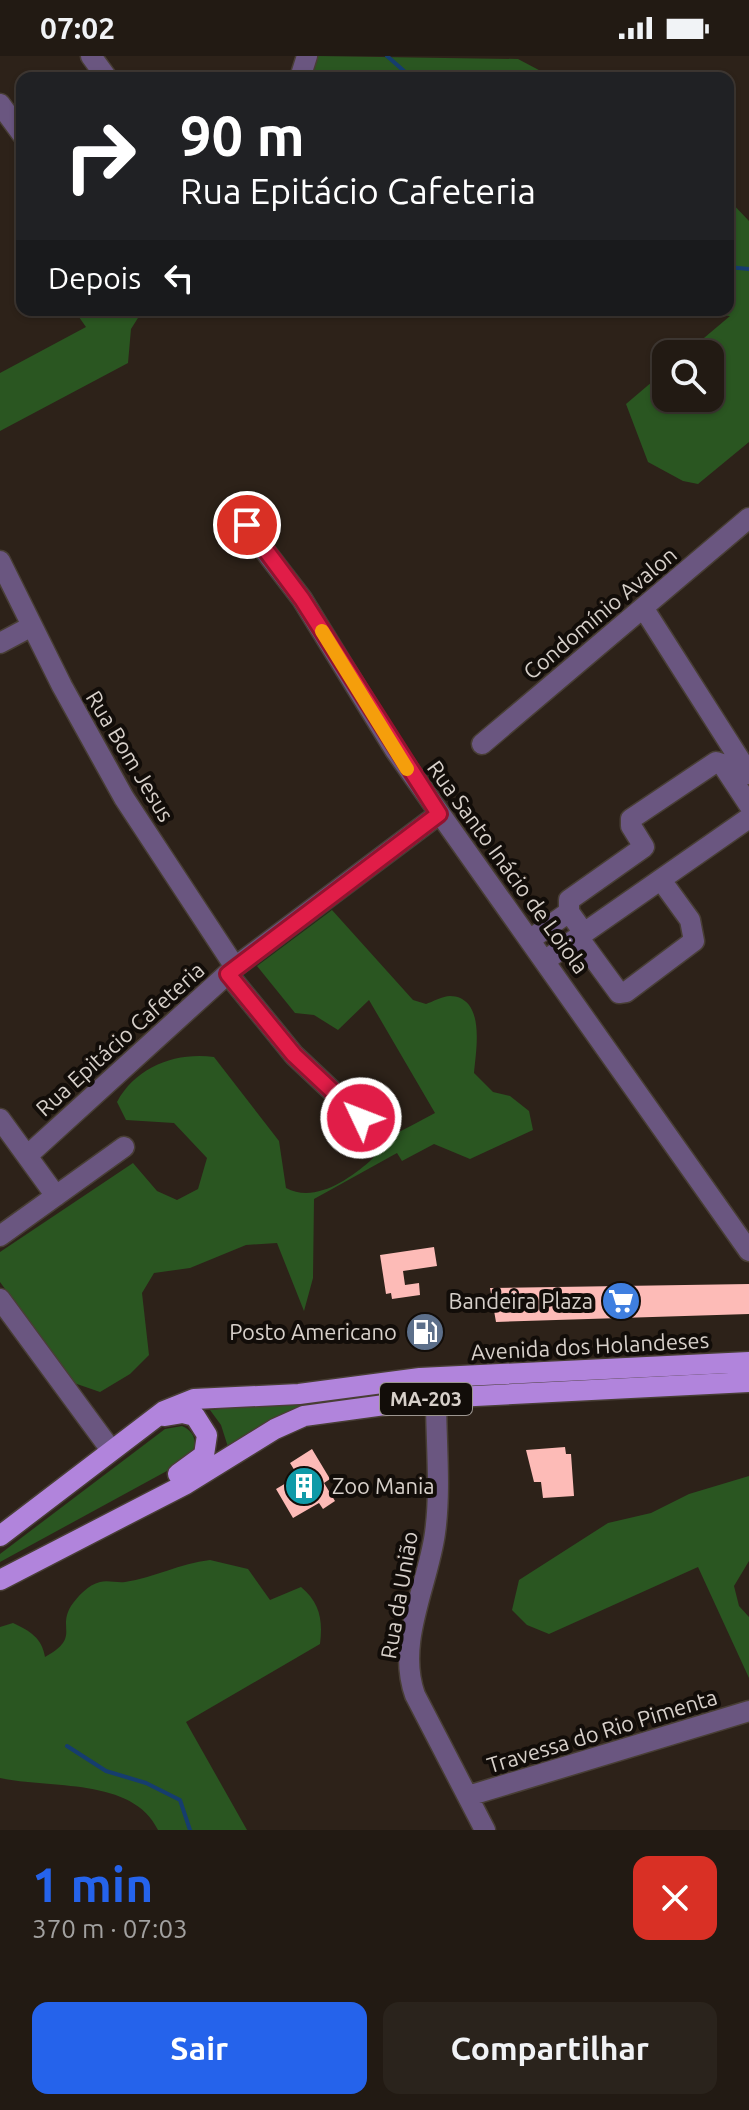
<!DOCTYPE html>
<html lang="pt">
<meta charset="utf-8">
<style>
:root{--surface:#221a13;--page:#2a231c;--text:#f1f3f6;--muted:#a2a1a0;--line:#3f3833;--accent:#2563eb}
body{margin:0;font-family:Ubuntu,sans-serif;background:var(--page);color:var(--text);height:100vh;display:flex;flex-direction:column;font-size:30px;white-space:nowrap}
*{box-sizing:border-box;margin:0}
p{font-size:26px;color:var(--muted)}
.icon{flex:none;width:44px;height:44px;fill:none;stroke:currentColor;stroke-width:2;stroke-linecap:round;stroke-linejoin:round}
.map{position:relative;height:1774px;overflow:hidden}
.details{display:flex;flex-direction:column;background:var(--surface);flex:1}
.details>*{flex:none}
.hud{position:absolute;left:16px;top:16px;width:718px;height:244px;border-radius:16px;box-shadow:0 2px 6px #0004,0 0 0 2px var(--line);background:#202124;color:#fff;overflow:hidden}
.controls{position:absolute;left:652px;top:284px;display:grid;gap:16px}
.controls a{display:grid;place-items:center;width:72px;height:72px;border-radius:16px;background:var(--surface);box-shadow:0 2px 6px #0004,0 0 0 2px var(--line);font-size:40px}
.pin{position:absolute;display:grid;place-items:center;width:68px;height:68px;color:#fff;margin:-34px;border:4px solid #fff;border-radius:50%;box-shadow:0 2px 8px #0007}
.me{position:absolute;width:88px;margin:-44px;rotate:313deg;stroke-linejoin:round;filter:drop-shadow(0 0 6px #0008)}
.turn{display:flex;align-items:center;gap:28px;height:168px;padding:0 32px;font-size:36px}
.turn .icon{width:104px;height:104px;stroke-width:2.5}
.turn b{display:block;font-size:56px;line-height:68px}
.then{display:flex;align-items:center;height:76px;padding:0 32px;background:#0003;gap:16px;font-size:30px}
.round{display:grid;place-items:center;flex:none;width:84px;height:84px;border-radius:16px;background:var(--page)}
.overview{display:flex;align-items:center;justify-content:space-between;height:136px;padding:0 32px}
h1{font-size:48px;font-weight:600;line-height:60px;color:var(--accent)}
.button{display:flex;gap:16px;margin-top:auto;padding:16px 32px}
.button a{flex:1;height:92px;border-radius:16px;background:var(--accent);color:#fff;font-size:32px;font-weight:600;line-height:92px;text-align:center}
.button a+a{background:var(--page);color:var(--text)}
.status{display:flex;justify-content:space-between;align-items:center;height:56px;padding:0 40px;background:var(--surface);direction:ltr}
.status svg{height:22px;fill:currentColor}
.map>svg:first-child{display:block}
</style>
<div class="status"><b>07:02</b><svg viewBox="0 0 49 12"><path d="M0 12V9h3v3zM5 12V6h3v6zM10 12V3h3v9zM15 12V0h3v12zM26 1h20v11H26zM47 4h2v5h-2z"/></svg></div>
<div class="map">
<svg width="749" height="1774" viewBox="0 0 749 1774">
<rect width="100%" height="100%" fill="#2d2219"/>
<path fill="#2a5621" d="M318 0 518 3 554 22H310Z
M728 143 749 165V386L698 428 683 425 648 406 626 348 666 314V342H710V298H685L730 260 643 254H728Z
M74 254H143L131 273 128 307 0 375V317L86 271Z
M332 854 413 944 426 948C432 946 443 940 450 940 486 941 476 994 474 1017L493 1036 510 1040 529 1055 533 1074 470 1103 434 1088 402 1105 397 1097 314 1143 313 1222 304 1255 277 1187 246 1189 190 1212 154 1217 142 1237 149 1299 130 1318 100 1336 74 1327 0 1226V1196L133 1107 157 1135 177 1144 198 1133 207 1102 174 1067 126 1064 117 1046C136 1011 175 996 214 1001L279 1085 286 1132C314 1147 347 1125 370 1105 378 1098 382 1087 391 1081 405 1072 421 1065 435 1057L369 944 338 974 314 959 295 957 257 910Z
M305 1344 302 1350 228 1391 221 1369 210 1354Z
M182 1370C198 1377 198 1392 187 1404L0 1506V1498L165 1373Z
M749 1420V1505L734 1530 739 1550 749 1561V1622L698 1511 549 1578 527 1569 512 1554 519 1524 608 1467 651 1457 689 1438Z
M210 1504 248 1513 270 1544 301 1531C320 1547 323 1564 320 1588L186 1666 247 1774H158C133 1721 49 1733 0 1722V1571L13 1567C30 1575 42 1582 45 1601 81 1581 57 1573 71 1550 78 1540 88 1529 100 1526 108 1524 117 1527 125 1526 154 1522 180 1507 210 1504Z"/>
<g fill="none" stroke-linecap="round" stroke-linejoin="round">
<path stroke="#163d6e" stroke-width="4" d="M387 0 412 22
M728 211 749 213
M67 1690 106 1715 146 1727 180 1744 190 1774"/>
</g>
<path fill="#fdbbb7" d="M434 1191 437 1210 403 1215 405 1229 419 1227 420 1239 392 1243 391 1237 386 1238 380 1199Z
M749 1228V1258L496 1266 490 1232Z
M565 1391 566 1398H571L574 1440 543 1442 541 1426H534L526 1394Z
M312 1393 330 1423 324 1427 335 1445 323 1453 319 1447 293 1462 276 1433 298 1420 290 1407Z"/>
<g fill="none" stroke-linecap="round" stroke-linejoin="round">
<defs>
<path id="minor" d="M91 0 107 22
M300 22 307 0
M0 48 22 78
M232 452 302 543 395 694 749 1195
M0 505 62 630 124 742 235 911
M644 553 749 718
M0 587 32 570
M482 688 749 462
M569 856V844L644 791 631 770V763L716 706 722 708 749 749
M584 877 749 762
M578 881 619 937 626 936 694 885 690 864 661 824
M531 883 569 856 584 877 546 904
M228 918 294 999 361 1062
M0 1063 56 1140
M27 1100 235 911 439 758
M0 1180 124 1091
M0 1243 111 1394
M436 1342C436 1387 441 1433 435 1477 428 1529 396 1586 415 1639L485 1774
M468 1740 749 1655"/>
<path id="major" d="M165 1360 183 1357 195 1360 207 1379 204 1399 178 1418
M0 1480 164 1355 194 1343 299 1338 420 1322 749 1306
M0 1524 186 1428 275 1373 304 1360 436 1342 749 1326"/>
</defs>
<use href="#minor" stroke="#483e35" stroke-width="23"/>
<use href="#major" stroke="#483e35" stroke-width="23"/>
<use href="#minor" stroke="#6a5680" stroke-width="20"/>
<use href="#major" stroke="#b184dc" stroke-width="20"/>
</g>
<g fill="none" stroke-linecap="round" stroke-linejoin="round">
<defs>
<path id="route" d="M247 469 302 543 439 758 228 918 294 999 361 1062"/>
</defs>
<use href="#route" stroke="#92132f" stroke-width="20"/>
<use href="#route" stroke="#e11d48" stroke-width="14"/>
<path stroke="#f59e0b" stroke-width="14" d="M322 575 407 713"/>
</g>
<defs>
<symbol id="supermarket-disc" viewBox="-11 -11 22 22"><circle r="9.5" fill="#3f7fe0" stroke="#120d09"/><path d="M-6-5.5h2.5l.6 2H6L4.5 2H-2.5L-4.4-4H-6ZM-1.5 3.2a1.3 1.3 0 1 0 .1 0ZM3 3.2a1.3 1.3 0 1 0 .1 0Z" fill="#fff"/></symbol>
<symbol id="fuel-disc" viewBox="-11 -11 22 22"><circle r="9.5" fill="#5c6f8a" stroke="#120d09"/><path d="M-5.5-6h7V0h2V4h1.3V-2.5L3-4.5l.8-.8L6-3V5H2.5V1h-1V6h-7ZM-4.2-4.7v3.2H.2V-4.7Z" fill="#fff"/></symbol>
<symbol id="building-disc" viewBox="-11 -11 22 22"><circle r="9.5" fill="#0f9aa8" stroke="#120d09"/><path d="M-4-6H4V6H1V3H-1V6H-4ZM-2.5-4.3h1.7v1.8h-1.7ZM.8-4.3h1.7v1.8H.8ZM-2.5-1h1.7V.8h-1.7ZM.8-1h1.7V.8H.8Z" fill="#fff"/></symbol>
</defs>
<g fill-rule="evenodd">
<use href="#supermarket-disc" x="599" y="1223" width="44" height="44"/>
<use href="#fuel-disc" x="403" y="1254" width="44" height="44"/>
<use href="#building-disc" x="282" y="1408" width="44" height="44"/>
</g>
<g text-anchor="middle" stroke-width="8" stroke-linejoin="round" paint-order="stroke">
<rect fill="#120d09" stroke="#9c9690" stroke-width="2" x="380" y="1327" width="92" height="32" rx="6"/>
<g font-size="20" font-weight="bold" fill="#d7d0ca">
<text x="426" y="1350">MA-203</text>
</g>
<g font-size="22" fill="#d7d0ca" stroke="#120d09">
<text transform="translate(600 557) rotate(-40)" y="8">Condomínio Avalon</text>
<text transform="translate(130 700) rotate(59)" y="8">Rua Bom Jesus</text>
<text transform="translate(508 811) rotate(54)" y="8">Rua Santo Inácio de Loiola</text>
<text transform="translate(120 983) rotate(-42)" y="8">Rua Epitácio Cafeteria</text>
<text transform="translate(590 1290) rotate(-3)" y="8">Avenida dos Holandeses</text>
<text transform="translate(399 1539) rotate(-80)" y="8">Rua da União</text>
<text transform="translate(602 1675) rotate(-17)" y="8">Travessa do Rio Pimenta</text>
</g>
<g font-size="22" fill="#d7d0ca" stroke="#120d09" text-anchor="end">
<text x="593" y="1253">Bandeira Plaza</text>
<text x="397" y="1284">Posto Americano</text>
<text x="332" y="1438" text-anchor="start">Zoo Mania</text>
</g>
</g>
</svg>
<div class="controls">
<a><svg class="icon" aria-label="search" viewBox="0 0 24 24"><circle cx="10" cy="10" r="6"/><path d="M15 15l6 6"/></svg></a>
</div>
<div class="pin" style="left:247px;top:469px;background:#d93025"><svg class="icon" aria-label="arrive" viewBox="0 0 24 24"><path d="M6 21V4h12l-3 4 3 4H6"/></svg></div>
<svg class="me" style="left:361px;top:1062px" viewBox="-20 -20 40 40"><circle r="17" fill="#e11d48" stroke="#fff" stroke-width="3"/><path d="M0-11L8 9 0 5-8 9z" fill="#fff"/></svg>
<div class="hud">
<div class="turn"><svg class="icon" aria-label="right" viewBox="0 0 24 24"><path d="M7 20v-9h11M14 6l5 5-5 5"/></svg><div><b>90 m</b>Rua Epitácio Cafeteria</div></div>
<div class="then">Depois<svg class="icon" aria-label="left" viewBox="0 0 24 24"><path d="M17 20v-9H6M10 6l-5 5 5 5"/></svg></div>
</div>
</div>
<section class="details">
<div class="overview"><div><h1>1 min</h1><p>370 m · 07:03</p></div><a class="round" style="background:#d93025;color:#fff"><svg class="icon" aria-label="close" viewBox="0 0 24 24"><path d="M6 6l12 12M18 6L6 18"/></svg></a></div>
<div class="button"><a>Sair</a><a>Compartilhar</a></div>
</section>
